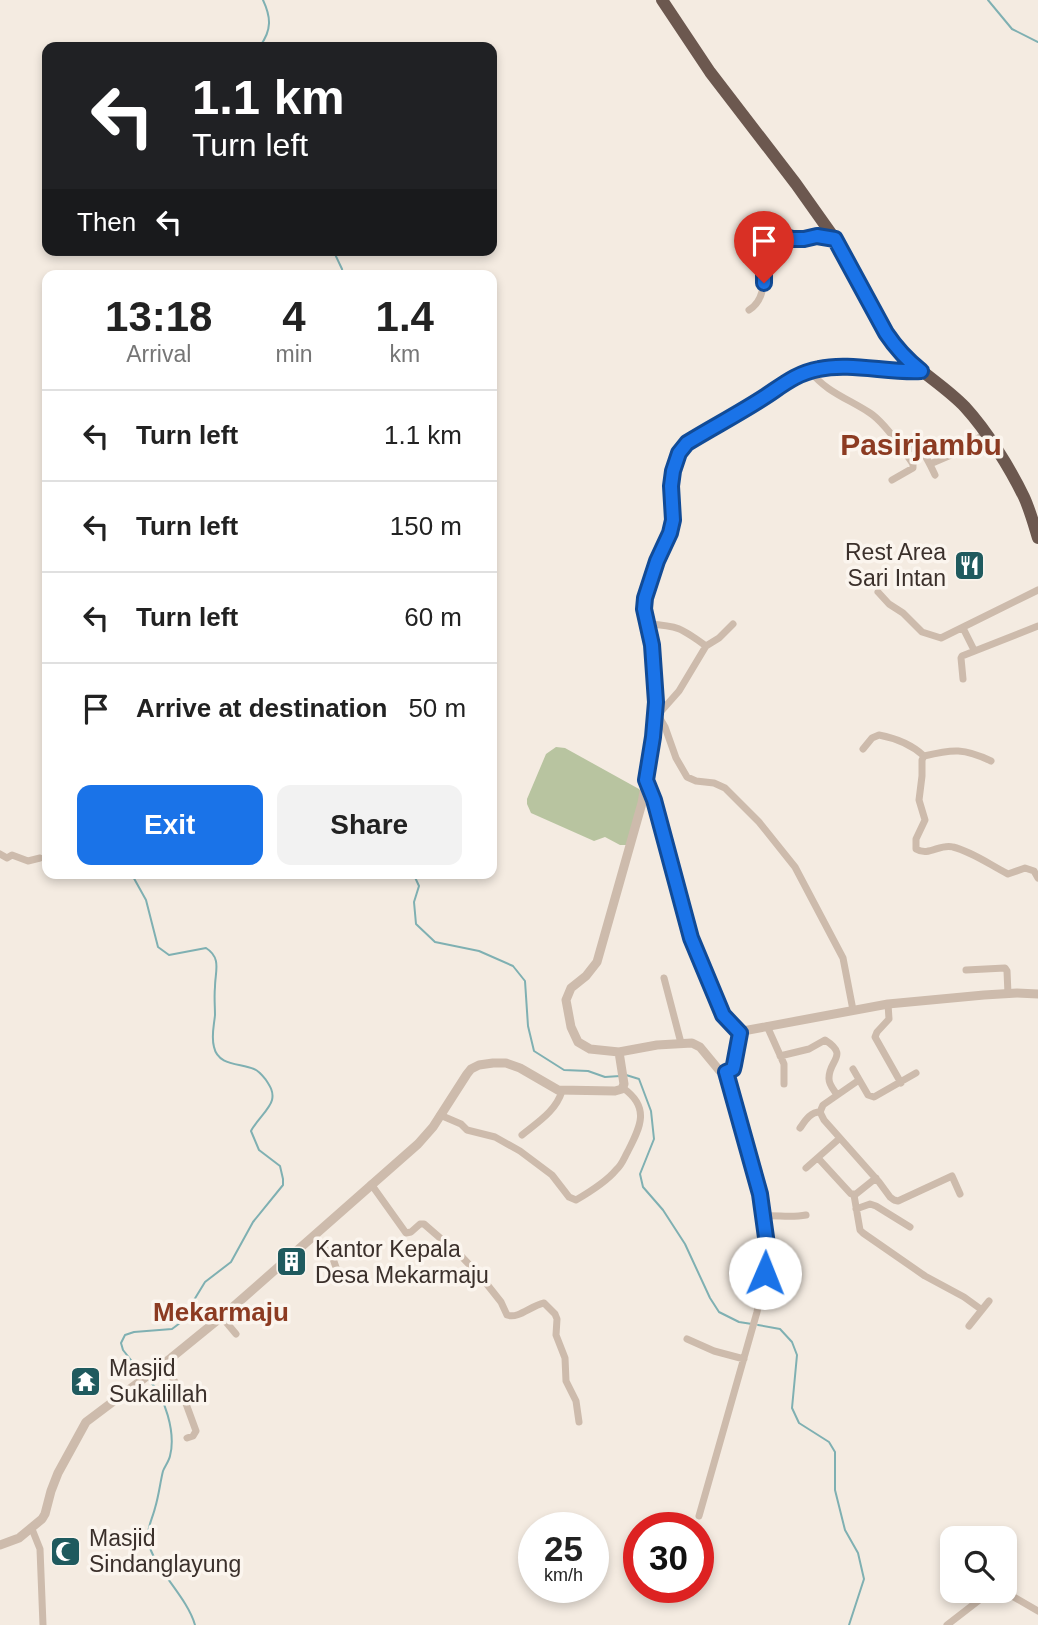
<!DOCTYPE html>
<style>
:root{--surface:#fff;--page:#f2f2f2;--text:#222;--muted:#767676;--line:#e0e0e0;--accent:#1a73e8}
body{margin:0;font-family:Arial,sans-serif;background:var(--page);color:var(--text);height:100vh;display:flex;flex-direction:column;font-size:26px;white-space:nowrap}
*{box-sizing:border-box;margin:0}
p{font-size:23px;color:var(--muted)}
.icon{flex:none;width:38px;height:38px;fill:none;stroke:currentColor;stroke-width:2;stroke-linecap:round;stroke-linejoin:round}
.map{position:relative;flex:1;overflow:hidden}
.details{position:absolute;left:42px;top:270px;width:455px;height:609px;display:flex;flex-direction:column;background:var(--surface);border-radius:14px;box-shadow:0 4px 10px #0003}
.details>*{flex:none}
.banner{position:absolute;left:42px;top:42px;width:455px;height:214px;border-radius:14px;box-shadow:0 4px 10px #0003;background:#202124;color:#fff;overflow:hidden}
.fabs{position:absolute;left:940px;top:1526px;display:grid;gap:14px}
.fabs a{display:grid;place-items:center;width:77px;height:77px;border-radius:14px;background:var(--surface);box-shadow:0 4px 10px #0003;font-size:35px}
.speed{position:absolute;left:518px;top:1512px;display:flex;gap:14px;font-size:35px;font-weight:700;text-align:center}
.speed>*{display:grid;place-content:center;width:91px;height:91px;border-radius:50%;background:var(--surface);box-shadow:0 4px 10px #0003;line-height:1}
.speed small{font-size:18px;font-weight:400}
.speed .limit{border:10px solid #d22;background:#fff;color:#111}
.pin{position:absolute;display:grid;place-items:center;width:60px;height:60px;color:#fff;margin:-72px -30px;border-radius:50% 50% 50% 0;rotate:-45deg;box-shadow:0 0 7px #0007}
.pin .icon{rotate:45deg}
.me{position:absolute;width:77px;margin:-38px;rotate:1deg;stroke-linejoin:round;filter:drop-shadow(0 0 5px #0008)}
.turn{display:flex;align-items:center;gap:24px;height:147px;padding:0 35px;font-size:32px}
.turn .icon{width:91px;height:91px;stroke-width:2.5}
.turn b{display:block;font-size:49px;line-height:60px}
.then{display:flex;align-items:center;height:66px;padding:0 35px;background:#0003;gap:14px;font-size:26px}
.eta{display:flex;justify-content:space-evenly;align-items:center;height:119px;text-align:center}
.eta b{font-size:42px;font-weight:700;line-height:49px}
.action{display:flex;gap:14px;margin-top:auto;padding:14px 35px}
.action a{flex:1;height:80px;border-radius:14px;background:var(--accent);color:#fff;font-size:28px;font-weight:700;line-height:80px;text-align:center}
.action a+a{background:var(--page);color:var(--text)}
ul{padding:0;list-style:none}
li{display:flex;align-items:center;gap:21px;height:91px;padding:0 35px;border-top:2px solid var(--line)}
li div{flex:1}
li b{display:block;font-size:26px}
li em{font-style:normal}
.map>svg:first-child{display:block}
</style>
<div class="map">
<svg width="1038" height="1625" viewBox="0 0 1038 1625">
<rect width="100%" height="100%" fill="#f4ebe1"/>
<path fill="#b8c4a0" d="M556 747 565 748 639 789 641 792 627 845H620L605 837 594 841 531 813 527 804V799L546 754Z"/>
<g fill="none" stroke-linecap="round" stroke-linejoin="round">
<path stroke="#7fb0b2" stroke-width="2" d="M988 0 1012 29 1038 42
M156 47 159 46 212 47
M255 47 260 46C272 30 271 17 263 0
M333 250 342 269 343 275
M131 873 146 900 158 947 169 955 206 948C222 958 215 972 215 987 214 996 215 1006 215 1015 214 1026 211 1036 214 1047 218 1066 240 1063 254 1069 259 1071 262 1075 266 1080 270 1086 274 1092 272 1100 270 1109 256 1121 251 1131L259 1150 280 1166 283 1179V1185L253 1222 231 1262 205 1282 180 1323 172 1329 134 1332 125 1335 121 1343 123 1350 142 1374
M413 873 419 886 414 902 416 924 435 942 479 951 513 966 525 981 528 1026 534 1051 564 1070 588 1071 605 1077 620 1076
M626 1075 639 1079 651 1111 654 1139 640 1174 643 1187 663 1210 685 1244 710 1298 719 1312 739 1322 752 1324
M758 1325 780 1329 792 1342 797 1355 792 1408 799 1423 829 1442 835 1452V1490L845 1530 858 1553 864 1579 849 1625
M149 1380C165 1396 176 1433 170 1456 169 1461 165 1466 163 1471 160 1483 159 1495 155 1508 153 1517 146 1530 148 1540 152 1567 187 1596 195 1625"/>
<path stroke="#cdbbac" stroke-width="7" d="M749 310C777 293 752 247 775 237 783 234 793 240 802 239 807 239 813 236 818 236 823 236 829 238 834 239
M810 371C826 392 849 399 870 413 881 420 896 440 904 451 906 450 915 447 917 447 924 450 932 469 935 475
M930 464 951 455 985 434
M892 480 913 468V464L904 451
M878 592 889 604 903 613 922 632 941 638 1038 590
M648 624C679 626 681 628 706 646
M963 628 974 650
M963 679 961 658 962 656 1038 626
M658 715 665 727 676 758 687 777 696 781 714 783 725 788 759 822 795 867 843 958 853 1010
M656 717 679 691 706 646 719 638 733 624
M863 749 872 738 879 735C895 738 912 745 924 756
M991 761C964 748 953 749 924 756L922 760V776L919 800 925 820 916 839V849C929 857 940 843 953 847 973 852 990 865 1008 874L1025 868 1034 871 1038 878
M646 781 655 800 691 938 723 1015 740 1033
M0 854 7 858 12 855 28 861 40 858
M966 970 1005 968 1007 971 1008 994
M664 978 681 1043
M888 1004 889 1019 877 1032 875 1037 901 1083
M767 1026 784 1064V1084
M780 1056 809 1049 825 1040C850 1056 828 1060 829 1079 829 1085 834 1090 837 1095
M853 1069 868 1095 874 1097 916 1073
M859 1080 823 1105 820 1112 824 1120 879 1182 890 1197 894 1200 898 1201 952 1176 960 1194
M440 1115 461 1124 467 1130 495 1137 520 1151 552 1175 569 1197 576 1200C588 1193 607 1181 616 1170 622 1165 624 1158 628 1151 641 1126 650 1107 623 1088
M800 1128C805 1121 810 1112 820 1112
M522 1135C538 1122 556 1111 562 1091
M818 1158 851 1194H856L876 1178
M806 1168 840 1138
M371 1184 406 1233 411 1232 420 1224H424L462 1257 482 1278 501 1302 507 1315C519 1319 530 1306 544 1303L555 1314 557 1319 556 1335 565 1358 566 1381 576 1401 579 1422
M854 1195 860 1230 863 1233 925 1276 964 1297 982 1310
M856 1209 870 1204 876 1206 910 1227
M763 1216C778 1215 791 1218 806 1215
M315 1236 332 1256 337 1270
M221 1316 236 1334
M969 1326 989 1301
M687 1339 714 1351 744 1359
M162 1364 181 1390 196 1431 193 1436 187 1438
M699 1516 757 1312 768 1252 760 1194 726 1072
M32 1529 40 1549 43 1625
M947 1625 991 1591 1012 1596 1038 1611"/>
<path stroke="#cdbbac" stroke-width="9" d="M921 371 902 372 831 368H820L794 377 716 427 687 443 679 453 673 471 672 486 673 520 670 533 657 561 644 598V609L652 645 656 702 650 757 642 803 597 962 586 976 571 988 566 1000 571 1027 578 1042 590 1049 619 1052 657 1045 692 1043 700 1047 719 1070 723 1072 733 1069C737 1057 735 1039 743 1031L888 1004 984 995 1017 993 1038 994
M0 1545 19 1538 42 1519 45 1514 51 1491 58 1473 86 1422 171 1358 225 1314 418 1144 433 1127 467 1074 471 1069 479 1065 493 1063H506L520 1068 558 1090 615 1091 622 1089 624 1084 619 1052"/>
<path stroke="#6c584f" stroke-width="12" d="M662 0 710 72 796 184 835 239 896 347C916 370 944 385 965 407 987 431 1010 468 1024 497 1030 510 1034 525 1038 538"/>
</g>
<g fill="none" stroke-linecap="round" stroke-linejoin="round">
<defs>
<path id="route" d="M764 283V250L767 243 774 237 780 236 793 239H804L817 236 835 239 886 333C896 348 907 360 921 371 889 373 849 362 819 369 797 373 784 384 766 396 740 413 713 427 687 443L679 453 673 471 671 486 673 520 670 533 657 561 645 598 644 609 652 645 656 702 653 737 646 780 654 800 691 938 723 1015 740 1033 734 1065 733 1069 726 1072 760 1194 768 1252 765 1273"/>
</defs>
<use href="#route" stroke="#114b97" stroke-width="18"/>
<use href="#route" stroke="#1a73e8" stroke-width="12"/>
</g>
<defs>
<symbol id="restaurant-square" viewBox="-11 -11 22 22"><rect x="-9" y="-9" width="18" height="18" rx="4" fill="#1f5a5e" stroke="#fbf5ee"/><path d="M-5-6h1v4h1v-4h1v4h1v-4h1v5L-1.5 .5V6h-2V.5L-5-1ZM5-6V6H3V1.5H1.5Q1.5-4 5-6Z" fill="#fff"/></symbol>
<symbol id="building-square" viewBox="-11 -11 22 22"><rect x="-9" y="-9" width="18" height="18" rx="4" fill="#1f5a5e" stroke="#fbf5ee"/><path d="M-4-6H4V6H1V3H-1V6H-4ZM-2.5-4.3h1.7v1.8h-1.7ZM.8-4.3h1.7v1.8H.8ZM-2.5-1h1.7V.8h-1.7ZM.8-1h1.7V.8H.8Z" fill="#fff"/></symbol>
<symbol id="temple-square" viewBox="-11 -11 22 22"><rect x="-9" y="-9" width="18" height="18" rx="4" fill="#1f5a5e" stroke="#fbf5ee"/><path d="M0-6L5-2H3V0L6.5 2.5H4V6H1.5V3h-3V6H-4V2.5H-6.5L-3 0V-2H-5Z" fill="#fff"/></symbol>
<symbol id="mosque-square" viewBox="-11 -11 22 22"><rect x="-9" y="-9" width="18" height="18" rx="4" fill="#1f5a5e" stroke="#fbf5ee"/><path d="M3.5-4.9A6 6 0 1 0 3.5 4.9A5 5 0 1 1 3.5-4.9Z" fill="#fff"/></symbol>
</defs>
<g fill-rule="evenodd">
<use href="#restaurant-square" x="952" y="548" width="35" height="35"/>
<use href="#building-square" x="274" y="1244" width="35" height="35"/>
<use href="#temple-square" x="68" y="1364" width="35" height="35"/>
<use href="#mosque-square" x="48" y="1534" width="35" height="35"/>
</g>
<g text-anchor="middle" stroke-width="7" stroke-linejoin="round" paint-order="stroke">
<g font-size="23" fill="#3b302b" stroke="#fbf5ee" text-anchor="start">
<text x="946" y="560" text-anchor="end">Rest Area<tspan x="946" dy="26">Sari Intan</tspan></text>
<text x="315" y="1257">Kantor Kepala<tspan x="315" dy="26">Desa Mekarmaju</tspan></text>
<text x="109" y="1376">Masjid<tspan x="109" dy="26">Sukalillah</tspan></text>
<text x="89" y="1546">Masjid<tspan x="89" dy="26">Sindanglayung</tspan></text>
</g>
<g font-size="26" font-weight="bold" fill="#8c3b22" stroke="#fbf5ee">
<text x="221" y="1321">Mekarmaju</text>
</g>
<g font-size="30" font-weight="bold" fill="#8c3b22" stroke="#fbf5ee">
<text x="921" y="455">Pasirjambu</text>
</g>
</g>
</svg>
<div class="fabs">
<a><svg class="icon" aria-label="search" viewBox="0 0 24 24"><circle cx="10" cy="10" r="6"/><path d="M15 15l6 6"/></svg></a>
</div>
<div class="speed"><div>25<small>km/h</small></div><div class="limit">30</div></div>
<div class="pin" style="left:764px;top:283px;background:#d93025"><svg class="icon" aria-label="arrive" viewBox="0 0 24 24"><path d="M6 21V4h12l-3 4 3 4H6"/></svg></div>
<svg class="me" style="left:765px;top:1273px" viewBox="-20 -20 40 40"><circle r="19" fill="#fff"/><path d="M0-13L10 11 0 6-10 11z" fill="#1a73e8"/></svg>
<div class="banner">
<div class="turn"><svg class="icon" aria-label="left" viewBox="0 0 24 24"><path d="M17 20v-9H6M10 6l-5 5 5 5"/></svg><div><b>1.1 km</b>Turn left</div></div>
<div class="then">Then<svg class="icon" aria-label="left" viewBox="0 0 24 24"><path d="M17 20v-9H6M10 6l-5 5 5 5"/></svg></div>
</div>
<section class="details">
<div class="eta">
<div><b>13:18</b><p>Arrival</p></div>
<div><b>4</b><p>min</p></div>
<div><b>1.4</b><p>km</p></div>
</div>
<ul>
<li><svg class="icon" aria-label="left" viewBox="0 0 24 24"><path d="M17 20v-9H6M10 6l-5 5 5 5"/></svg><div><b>Turn left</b></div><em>1.1 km</em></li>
<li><svg class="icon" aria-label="left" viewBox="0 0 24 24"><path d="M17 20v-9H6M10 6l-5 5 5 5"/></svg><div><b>Turn left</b></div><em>150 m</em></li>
<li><svg class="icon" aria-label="left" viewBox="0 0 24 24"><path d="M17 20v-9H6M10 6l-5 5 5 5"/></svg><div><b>Turn left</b></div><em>60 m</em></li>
<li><svg class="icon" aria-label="arrive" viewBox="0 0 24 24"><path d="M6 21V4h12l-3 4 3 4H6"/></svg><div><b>Arrive at destination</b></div><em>50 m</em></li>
</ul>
<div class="action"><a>Exit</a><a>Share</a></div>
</section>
</div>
